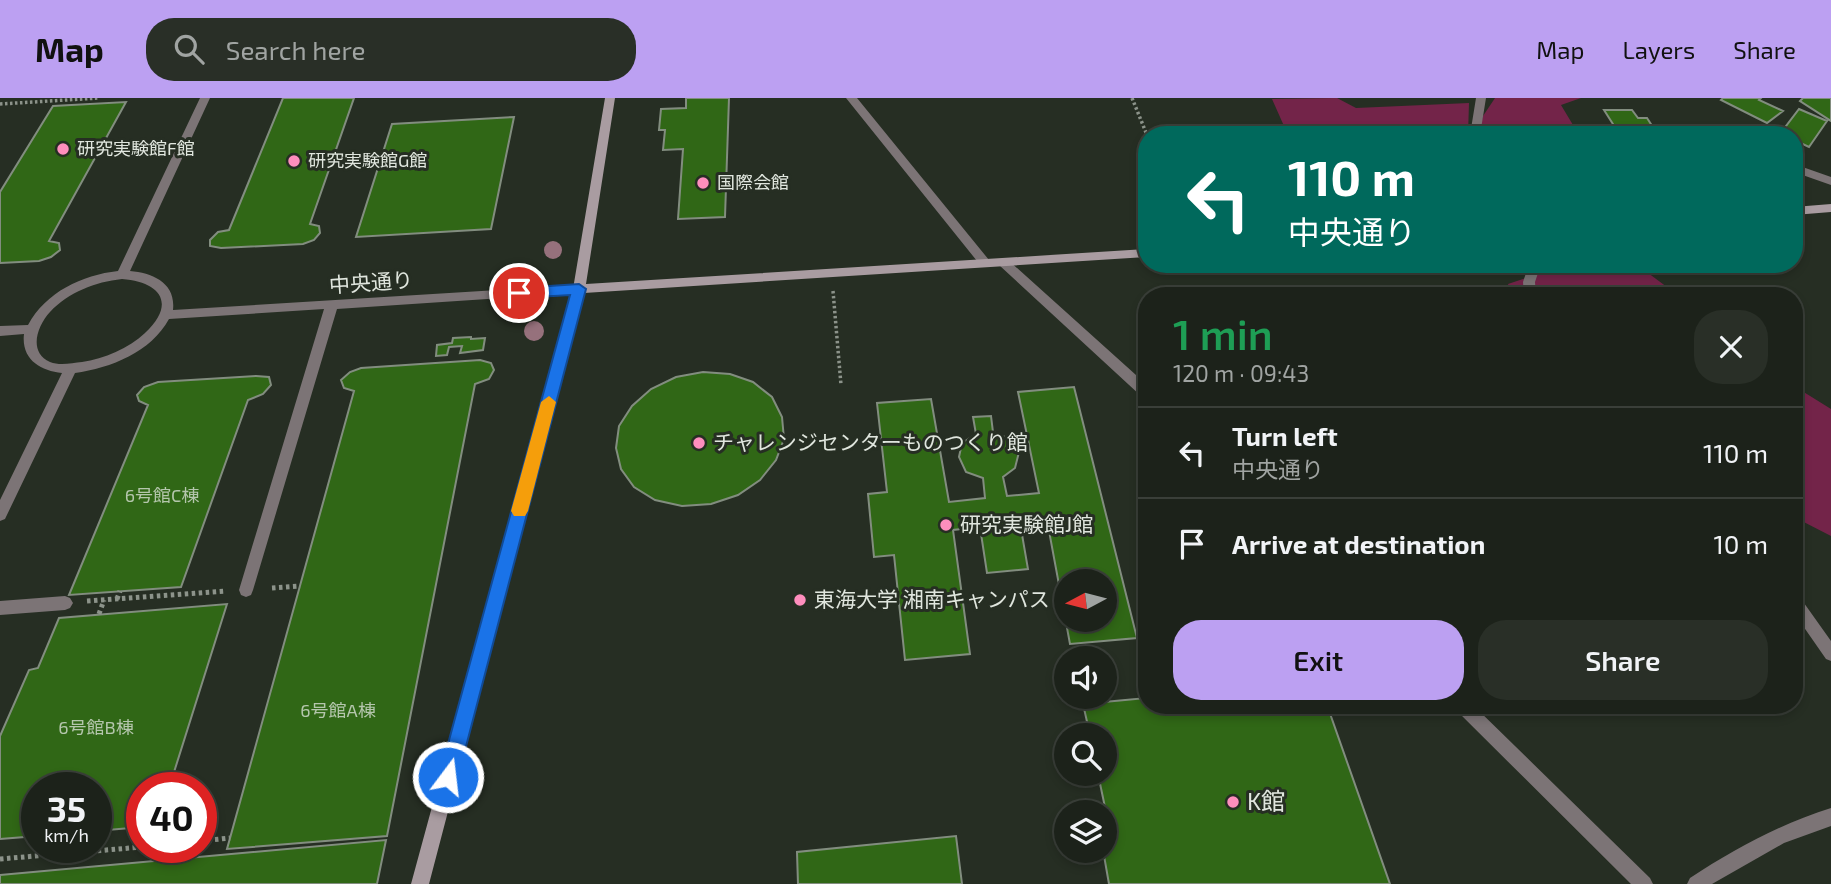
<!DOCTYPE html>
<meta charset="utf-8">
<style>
:root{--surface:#1c221a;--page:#292f27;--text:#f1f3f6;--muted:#a0a4a2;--line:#3a3f39;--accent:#bca0f2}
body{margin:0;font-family:"Exo 2","Noto Sans JP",sans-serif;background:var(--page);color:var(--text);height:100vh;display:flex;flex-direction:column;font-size:26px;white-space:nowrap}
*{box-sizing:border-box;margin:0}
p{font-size:23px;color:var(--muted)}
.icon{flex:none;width:38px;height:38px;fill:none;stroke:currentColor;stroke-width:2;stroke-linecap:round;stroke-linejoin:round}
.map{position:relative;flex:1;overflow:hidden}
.drawer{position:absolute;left:1138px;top:189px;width:665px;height:427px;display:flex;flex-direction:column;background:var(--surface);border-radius:28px;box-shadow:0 4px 10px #0003,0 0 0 2px var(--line)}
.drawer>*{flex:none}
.banner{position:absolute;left:1138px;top:28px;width:665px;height:147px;border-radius:28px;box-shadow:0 4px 10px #0003,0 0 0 2px var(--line);background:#00695c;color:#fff;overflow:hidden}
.needle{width:46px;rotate:263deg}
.tools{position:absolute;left:1054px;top:471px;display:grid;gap:14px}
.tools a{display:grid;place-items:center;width:63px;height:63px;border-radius:50%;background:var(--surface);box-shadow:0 4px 10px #0003,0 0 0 2px var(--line);font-size:35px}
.speed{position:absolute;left:21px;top:674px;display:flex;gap:14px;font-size:35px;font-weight:700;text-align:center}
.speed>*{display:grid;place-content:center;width:91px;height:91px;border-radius:50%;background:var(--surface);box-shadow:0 4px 10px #0003,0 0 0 2px var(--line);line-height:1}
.speed small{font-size:18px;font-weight:400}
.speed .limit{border:10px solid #d22;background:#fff;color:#111}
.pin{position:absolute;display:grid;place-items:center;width:60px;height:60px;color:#fff;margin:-30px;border:4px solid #fff;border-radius:50%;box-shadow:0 2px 7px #0007}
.me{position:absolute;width:77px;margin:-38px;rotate:15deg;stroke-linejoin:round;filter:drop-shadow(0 0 5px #0008)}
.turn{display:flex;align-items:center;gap:24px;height:147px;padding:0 35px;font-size:32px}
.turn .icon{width:91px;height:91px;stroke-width:2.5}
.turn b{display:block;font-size:49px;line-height:60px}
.round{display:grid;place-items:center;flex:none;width:74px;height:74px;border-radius:28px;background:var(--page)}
.overview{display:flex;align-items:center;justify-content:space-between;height:119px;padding:0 35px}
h1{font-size:42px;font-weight:600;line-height:52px;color:#1e9e55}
.primary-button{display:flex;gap:14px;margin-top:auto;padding:14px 35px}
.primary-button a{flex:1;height:80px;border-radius:28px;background:var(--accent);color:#111;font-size:28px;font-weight:600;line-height:80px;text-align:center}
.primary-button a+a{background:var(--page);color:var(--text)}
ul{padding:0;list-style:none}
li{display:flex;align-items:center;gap:21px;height:91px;padding:0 35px;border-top:2px solid var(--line)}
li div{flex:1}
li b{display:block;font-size:26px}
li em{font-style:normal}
header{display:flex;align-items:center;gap:42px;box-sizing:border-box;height:98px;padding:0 35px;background:var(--accent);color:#111}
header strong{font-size:33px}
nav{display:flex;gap:38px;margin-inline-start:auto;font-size:24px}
.search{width:490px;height:63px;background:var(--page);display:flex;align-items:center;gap:18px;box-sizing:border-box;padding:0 24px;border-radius:28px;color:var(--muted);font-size:26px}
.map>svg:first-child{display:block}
</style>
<header>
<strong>Map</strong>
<div class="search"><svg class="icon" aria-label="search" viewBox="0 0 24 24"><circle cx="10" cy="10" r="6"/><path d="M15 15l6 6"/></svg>Search here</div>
<nav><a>Map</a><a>Layers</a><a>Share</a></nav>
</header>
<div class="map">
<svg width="1831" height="786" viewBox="0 0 1831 786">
<rect width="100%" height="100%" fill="#262e23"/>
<path fill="#732449" d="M1337 0 1356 10 1469 5 1468 37H1288L1272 1Z
M1495 0H1581L1561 7 1579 37H1478L1483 18Z
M1561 168 1640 169 1679 198H1512L1508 186Z
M1794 288 1831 311V438L1794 419Z"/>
<path fill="#306716" stroke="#828d7f" stroke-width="2" fill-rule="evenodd" d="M283 0H354L310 126 319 128 320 135 314 142 303 146 221 150 210 148V142L218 134 229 132Z
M686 0H729L725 119 678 121 683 51 663 52 665 32H659L661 11 686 10Z
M1723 0H1761L1759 2 1783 13 1767 25 1721 2Z
M1803 0H1831V23L1800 3Z
M126 4 49 143 59 145 60 152 51 159 39 163 0 165V94L53 8Z
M1799 11 1827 23 1809 49 1794 42V37L1780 36Z
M1604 12H1632L1638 20H1647L1658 37H1620Z
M514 19 491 131 356 139 392 26Z
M471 239V241L485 240 483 252 460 255 462 248 449 249 447 257 436 258 437 247 452 245 453 240Z
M480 262 491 265 494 272 489 281 475 286 387 738 227 751 354 293 344 290 341 282 350 274 361 270Z
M703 274 730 276 753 284 772 299 782 319 784 341 776 362 760 382 738 397 711 406 682 408 655 402 634 389 621 371 616 350 619 328 632 308 651 291 676 279Z
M256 278 269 279 271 287 263 296 248 302 181 489 69 497 148 307 139 303 137 297 144 289 158 284Z
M1074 289 1137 540 1070 546 1047 422 1020 425 1028 471 987 475 980 429 953 432 970 556 905 562 894 457 874 459 868 396 887 394 877 305 931 301 949 404 985 400 983 380 966 374 959 359 962 345 976 336 973 319 991 318 993 334 1010 341 1019 354 1015 370 1003 379 1007 398 1039 395 1018 294ZM1066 483H1104V522H1066Z
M227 506 169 690H142V729L96 733V690H37V738L0 741V638L29 572 38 570 59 520Z
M1146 600V607H1327L1390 786H1109L1103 752 1104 734 1110 733 1098 676H1104V637H1090L1083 606Z
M956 738 962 786H798L797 754Z
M386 742 377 786H0V777Z"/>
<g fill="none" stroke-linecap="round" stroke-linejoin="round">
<path stroke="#8c938a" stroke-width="3.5" stroke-dasharray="2.5 2.5" stroke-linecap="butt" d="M1132 0 1147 37
M0 6 99 0
M833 193 841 287"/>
<path stroke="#8c938a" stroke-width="5" stroke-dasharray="3.5 3.5" stroke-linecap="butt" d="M272 490 300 488
M117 501 120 493
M87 503 225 493
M99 516 104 502
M201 743 230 740
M0 761 142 749"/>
<path fill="#7c7476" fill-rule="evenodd" d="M200 0H210L130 173C153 175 176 185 173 212L579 187 585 191 579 195 337 211 253 492 251 497 246 499 241 497 239 492 324 211 169 221C151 254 111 270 75 275L5 421 0 423V402L62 275C40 273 21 261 24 236L0 238V228L28 227C46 194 82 177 118 173ZM122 181C160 184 177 205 145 235 129 250 104 261 82 264 72 265 60 268 50 264 28 254 37 228 50 214 69 194 95 184 122 181Z
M65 498 70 500 73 505 70 510 65 512 0 517V503Z"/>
<path fill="#7c7476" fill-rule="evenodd" d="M846 0H857L989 162V168H981Z
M1476 0H1486L1480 37H1470Z
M1794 66 1831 79V87L1794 74Z
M1003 160 1007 161 1146 286V299L1141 298 999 167 997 164Z
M1524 166H1536L1539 172 1535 184 1536 198H1524L1523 184 1527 172Z
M1794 496 1799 498 1831 543V563L1826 561 1794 515Z
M1454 607H1473L1650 780 1653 786H1631L1456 612Z
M1831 710V728L1784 745 1712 786H1687L1690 780C1734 751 1780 726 1831 710Z"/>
<path fill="#a99ca1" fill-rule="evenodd" d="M605 0H615L586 186 1146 151V159L584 195 429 786H411L573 191Z
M1831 106V114L1794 117V109Z"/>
</g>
<g fill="#96717c">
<circle cx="553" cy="152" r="9"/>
<circle cx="534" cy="233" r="10"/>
</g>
<path fill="#1a73e8" stroke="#114b97" stroke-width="2" d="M579 186 586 191 458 679 455 686 448 688 442 686 439 679 570 197 519 200 512 195 519 190Z"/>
<path fill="#f59e0b" d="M549 298 556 304 528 413 525 418H514L511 413 541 304Z"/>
<g fill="#fe8ebd" stroke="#262e23" stroke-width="2.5">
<circle cx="63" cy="51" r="7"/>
<circle cx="294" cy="63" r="7"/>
<circle cx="703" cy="85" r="7"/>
<circle cx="699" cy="345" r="7"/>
<circle cx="946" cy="427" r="7"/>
<circle cx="800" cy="502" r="7"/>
<circle cx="1233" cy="704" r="7"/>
</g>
<g text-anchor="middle" stroke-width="6" stroke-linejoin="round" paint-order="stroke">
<g font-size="18" fill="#e0e6de" stroke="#262e23" text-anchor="start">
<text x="77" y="57">研究実験館F館</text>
<text x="308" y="69">研究実験館G館</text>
<text x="717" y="91">国際会館</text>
</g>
<g font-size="18" fill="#b4c6ac">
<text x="162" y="404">6号館C棟</text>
<text x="338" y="619">6号館A棟</text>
<text x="96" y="636">6号館B棟</text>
</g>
<g font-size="21" fill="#e0e6de" stroke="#262e23">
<text transform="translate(371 185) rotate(-4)" y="7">中央通り</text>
</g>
<g font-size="21" fill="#e0e6de" stroke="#262e23" text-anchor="start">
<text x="713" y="352">チャレンジセンターものつくり館</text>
<text x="960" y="434">研究実験館J館</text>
<text x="814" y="509">東海大学 湘南キャンパス</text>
</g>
<g font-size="24" fill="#e0e6de" stroke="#262e23" text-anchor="start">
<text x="1247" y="712">K館</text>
</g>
</g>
</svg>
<div class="tools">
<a><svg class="needle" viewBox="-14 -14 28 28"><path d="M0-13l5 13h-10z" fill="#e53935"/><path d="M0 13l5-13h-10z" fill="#a0a4a2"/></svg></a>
<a><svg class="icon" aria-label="sound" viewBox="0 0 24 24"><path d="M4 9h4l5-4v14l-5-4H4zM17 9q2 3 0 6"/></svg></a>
<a><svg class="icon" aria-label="search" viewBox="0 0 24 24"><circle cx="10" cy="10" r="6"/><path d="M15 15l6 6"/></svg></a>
<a><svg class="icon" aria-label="layers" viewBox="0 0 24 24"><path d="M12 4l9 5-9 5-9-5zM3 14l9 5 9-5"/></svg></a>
</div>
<div class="speed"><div>35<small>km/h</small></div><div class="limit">40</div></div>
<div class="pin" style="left:519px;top:195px;background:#d93025"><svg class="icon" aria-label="arrive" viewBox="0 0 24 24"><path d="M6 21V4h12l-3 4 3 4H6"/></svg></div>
<svg class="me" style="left:448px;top:679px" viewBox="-20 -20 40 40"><circle r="17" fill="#1a73e8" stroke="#fff" stroke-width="3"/><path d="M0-11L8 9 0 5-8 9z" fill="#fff"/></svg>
<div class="banner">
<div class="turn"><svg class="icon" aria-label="left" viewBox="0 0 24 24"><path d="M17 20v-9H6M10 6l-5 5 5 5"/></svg><div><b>110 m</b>中央通り</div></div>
</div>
<section class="drawer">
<div class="overview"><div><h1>1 min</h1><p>120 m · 09:43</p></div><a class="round"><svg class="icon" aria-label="close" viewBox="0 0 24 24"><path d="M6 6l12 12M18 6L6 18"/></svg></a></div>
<ul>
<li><svg class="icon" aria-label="left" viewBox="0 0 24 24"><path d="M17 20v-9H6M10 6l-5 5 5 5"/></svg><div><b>Turn left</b><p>中央通り</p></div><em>110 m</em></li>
<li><svg class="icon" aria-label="arrive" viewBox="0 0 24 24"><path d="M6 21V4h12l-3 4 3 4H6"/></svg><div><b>Arrive at destination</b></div><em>10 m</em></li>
</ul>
<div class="primary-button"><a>Exit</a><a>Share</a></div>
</section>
</div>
